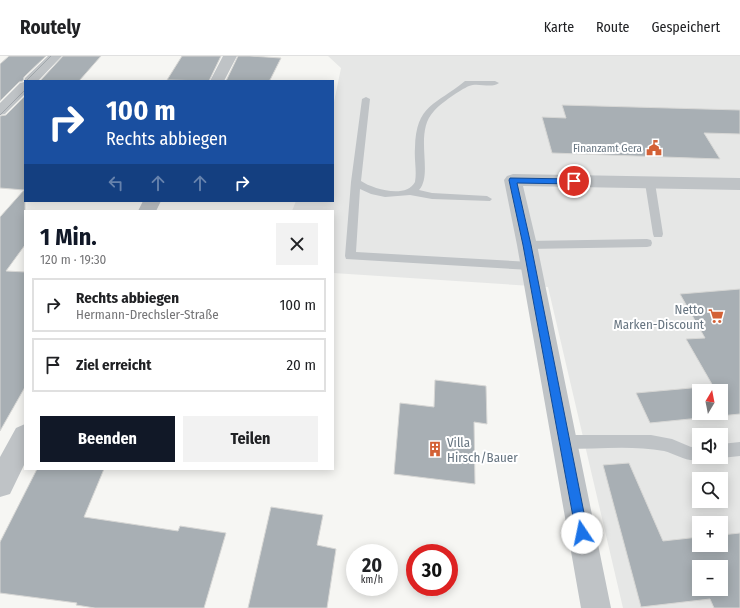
<!DOCTYPE html>
<html lang="de">
<meta charset="utf-8">
<style>
:root{--surface:#fff;--page:#f2f2f2;--text:#202124;--muted:#757577;--line:#e0e0e0;--accent:#111827}
body{margin:0;font-family:"Fira Sans Condensed",sans-serif;background:var(--page);color:var(--text);height:100vh;display:flex;flex-direction:column;font-size:15px;white-space:nowrap}
*{box-sizing:border-box;margin:0}
p{font-size:13px;color:var(--muted)}
.icon{flex:none;width:22px;height:22px;fill:none;stroke:currentColor;stroke-width:2;stroke-linecap:round;stroke-linejoin:round}
.map{position:relative;flex:1;overflow:hidden}
.details{position:absolute;left:24px;top:154px;width:310px;height:260px;display:flex;flex-direction:column;background:var(--surface);border-radius:0px;box-shadow:0 2px 10px #0003}
.details>*{flex:none}
.top-card{position:absolute;left:24px;top:24px;width:310px;height:122px;border-radius:0px;box-shadow:0 2px 10px #0003;background:#1a4fa0;color:#fff;overflow:hidden}
.needle{width:26px;rotate:10deg}
.tools{position:absolute;left:692px;top:328px;display:grid;gap:8px}
.tools a{display:grid;place-items:center;width:36px;height:36px;border-radius:0px;background:var(--surface);box-shadow:0 2px 10px #0003;font-size:20px}
.speed{position:absolute;left:346px;top:488px;display:flex;gap:8px;font-size:20px;font-weight:700;text-align:center}
.speed>*{display:grid;place-content:center;width:52px;height:52px;border-radius:50%;background:var(--surface);box-shadow:0 2px 10px #0003;line-height:1}
.speed small{font-size:10px;font-weight:400}
.speed .limit{border:6px solid #d22;background:#fff;color:#111}
.pin{position:absolute;display:grid;place-items:center;width:34px;height:34px;color:#fff;margin:-17px;border:2px solid #fff;border-radius:50%;box-shadow:0 1px 4px #0007}
.me{position:absolute;width:44px;margin:-22px;rotate:349deg;stroke-linejoin:round;filter:drop-shadow(0 0 3px #0008)}
.turn{display:flex;align-items:center;gap:14px;height:84px;padding:0 16px;font-size:18px}
.turn .icon{width:52px;height:52px;stroke-width:2.5}
.turn b{display:block;font-size:28px;line-height:34px}
.lanes{display:flex;align-items:center;height:38px;padding:0 16px;background:#0003;justify-content:center;gap:20px;direction:ltr}
.lanes .off{opacity:.35}
.round{display:grid;place-items:center;flex:none;width:42px;height:42px;border-radius:0px;background:var(--page)}
.headline{display:flex;align-items:center;justify-content:space-between;height:68px;padding:0 16px}
h1{font-size:24px;font-weight:700;line-height:30px;color:var(--accent)}
.action{display:flex;gap:8px;margin-top:auto;padding:8px 16px}
.action a{flex:1;height:46px;border-radius:0px;background:var(--accent);color:#fff;font-size:16px;font-weight:700;line-height:46px;text-align:center}
.action a+a{background:var(--page);color:var(--text)}
ul{padding:0;list-style:none}
li{display:flex;align-items:center;gap:12px;height:54px;margin:0 8px 6px;padding:0 8px;border:2px solid var(--line);border-radius:0px}
li div{flex:1}
li b{display:block;font-size:15px}
li em{font-style:normal}
header{display:flex;align-items:center;gap:24px;box-sizing:border-box;height:56px;padding:0 20px;background:var(--surface);border-bottom:1px solid var(--line)}
header strong{font-size:19px}
nav{display:flex;gap:22px;margin-inline-start:auto;font-size:14px}
.map>svg:first-child{display:block}
</style>
<header>
<strong>Routely</strong>
<nav><a>Karte</a><a>Route</a><a>Gespeichert</a></nav>
</header>
<div class="map">
<svg width="740" height="552" viewBox="0 0 740 552">
<rect width="100%" height="100%" fill="#f6f6f3"/>
<path fill="#e6e7e6" fill-rule="evenodd" d="M328 0H740V552H623L548 231 333 217V155H292L296 145H333V51L341 12ZM699 335H721V357H699ZM699 379H721V401H699ZM699 423H721V445H699ZM699 467H721V489H699ZM699 511H721V533H699Z"/>
<path fill="#a8afb4" stroke="#d7d7d5" fill-rule="evenodd" d="M9 0H46L24 21 23 25 19 26 0 45V8Z
M63 0H101L79 25H40Z
M182 0H221L209 25 167 24Z
M238 0H250L281 2 270 24 268 25H226Z
M25 40V189L6 215 25 216V331L0 375V161L24 134 0 132V60L6 59Z
M562 49 740 54V78L704 77 720 103 552 97 542 61 566 62Z
M740 233V358L650 367 636 337 713 330 686 283 705 282 680 238ZM699 335H721V357H699Z
M435 324 486 330 487 368 474 366 475 428 394 418 400 347 434 351Z
M629 407 663 485 699 481V489H721V479L740 477V552H714L710 543 641 551 603 409ZM699 511H721V533H699Z
M37 413H104L84 461 178 475 180 470 226 477 204 552H95L76 549 77 547 0 537V486Z
M271 451 323 459 317 489 336 493 327 552H248Z"/>
<g fill="none" stroke-linecap="round" stroke-linejoin="round">
<path fill="#bfc3c6" fill-rule="evenodd" d="M465 25H495L499 27C491 33 478 26 469 30 460 34 441 47 434 55 413 77 434 117 419 134L432 137 487 140 492 143 490 145 432 143 410 139 385 141 371 138 360 133 356 196 531 206 535 207 536 210 535 213 531 214 346 203 345 200 351 126 362 43 366 41 370 43 361 125C373 133 406 143 415 126 417 115 414 104 415 92 416 48 436 49 465 25Z
M650 124 655 127 663 178 662 181H654L653 178 645 127Z
M647 183 651 184 652 187 651 190 647 191 527 193 523 192 522 189 523 186 527 185Z
M565 379H651L672 383 691 391 699 390V401H704C692 410 677 398 664 395 632 389 597 393 565 393L560 391 558 386 560 381Z
M740 386V400L721 402 718 401H721V388Z"/>
<path fill="#bfc3c6" fill-rule="evenodd" d="M48 0H62L38 25H25V38L5 58 0 59V47L20 27 24 26 25 22Z
M223 0H237L224 25H210Z
M513 118 740 122V134L523 130 537 189 611 552H581L517 189 504 124 507 120Z
M143 145H161L156 155H138Z
M25 368V407L10 438 0 441V401L16 372Z"/>
<path stroke="#a1a6ab" stroke-width="1" d="M26 25 51 0
M0 59 25 34"/>
</g>
<path fill="#1a73e8" stroke="#114b97" d="M510 122 574 123 577 125 574 128 517 127 531 189 588 477 586 481 582 483 578 481 576 477 523 189 509 124Z"/>
<defs>
<symbol id="civic-bare" viewBox="-9 -9 18 18"><path d="M-.6-6.5H3V-4.5H.6V-3L4-1V1h2V6H-6V1h2V-1L-.6-3ZM-1.2 2.5V6h2.4V2.5Z" fill="#d36136" stroke="#fff" stroke-width="2.5" paint-order="stroke"/></symbol>
<symbol id="supermarket-bare" viewBox="-9 -9 18 18"><path d="M-6-5.5h2.5l.6 2H6L4.5 2H-2.5L-4.4-4H-6ZM-1.5 3.2a1.3 1.3 0 1 0 .1 0ZM3 3.2a1.3 1.3 0 1 0 .1 0Z" fill="#d36136" stroke="#fff" stroke-width="2.5" paint-order="stroke"/></symbol>
<symbol id="building-bare" viewBox="-9 -9 18 18"><path d="M-4-6H4V6H1V3H-1V6H-4ZM-2.5-4.3h1.7v1.8h-1.7ZM.8-4.3h1.7v1.8H.8ZM-2.5-1h1.7V.8h-1.7ZM.8-1h1.7V.8H.8Z" fill="#d36136" stroke="#fff" stroke-width="2.5" paint-order="stroke"/></symbol>
</defs>
<g fill-rule="evenodd">
<use href="#civic-bare" x="643" y="81" width="22" height="22"/>
<use href="#supermarket-bare" x="705" y="249" width="22" height="22"/>
<use href="#building-bare" x="424" y="382" width="22" height="22"/>
</g>
<g text-anchor="middle" stroke-width="4" stroke-linejoin="round" paint-order="stroke">
<g font-size="11" fill="#677581" stroke="#fff" text-anchor="end">
<text x="642" y="96">Finanzamt Gera</text>
</g>
<g font-size="13" fill="#677581" stroke="#fff" text-anchor="end">
<text x="704" y="258">Netto<tspan x="704" dy="15">Marken-Discount</tspan></text>
<text x="447" y="391" text-anchor="start">Villa<tspan x="447" dy="15">Hirsch/Bauer</tspan></text>
</g>
</g>
</svg>
<div class="tools">
<a><svg class="needle" viewBox="-14 -14 28 28"><path d="M0-13l5 13h-10z" fill="#e53935"/><path d="M0 13l5-13h-10z" fill="#757577"/></svg></a>
<a><svg class="icon" aria-label="sound" viewBox="0 0 24 24"><path d="M4 9h4l5-4v14l-5-4H4zM17 9q2 3 0 6"/></svg></a>
<a><svg class="icon" aria-label="search" viewBox="0 0 24 24"><circle cx="10" cy="10" r="6"/><path d="M15 15l6 6"/></svg></a>
<a>+</a>
<a>−</a>
</div>
<div class="speed"><div>20<small>km/h</small></div><div class="limit">30</div></div>
<div class="pin" style="left:574px;top:125px;background:#d93025"><svg class="icon" aria-label="arrive" viewBox="0 0 24 24"><path d="M6 21V4h12l-3 4 3 4H6"/></svg></div>
<svg class="me" style="left:582px;top:477px" viewBox="-20 -20 40 40"><circle r="19" fill="#fff"/><path d="M0-13L10 11 0 6-10 11z" fill="#1a73e8"/></svg>
<div class="top-card">
<div class="turn"><svg class="icon" aria-label="right" viewBox="0 0 24 24"><path d="M7 20v-9h11M14 6l5 5-5 5"/></svg><div><b>100 m</b>Rechts abbiegen</div></div>
<div class="lanes"><svg class="icon off" aria-label="left" viewBox="0 0 24 24"><path d="M17 20v-9H6M10 6l-5 5 5 5"/></svg><svg class="icon off" aria-label="ahead" viewBox="0 0 24 24"><path d="M12 20V5M6 11l6-6 6 6"/></svg><svg class="icon off" aria-label="ahead" viewBox="0 0 24 24"><path d="M12 20V5M6 11l6-6 6 6"/></svg><svg class="icon" aria-label="right" viewBox="0 0 24 24"><path d="M7 20v-9h11M14 6l5 5-5 5"/></svg></div>
</div>
<section class="details">
<div class="headline"><div><h1>1 Min.</h1><p>120 m · 19:30</p></div><a class="round"><svg class="icon" aria-label="close" viewBox="0 0 24 24"><path d="M6 6l12 12M18 6L6 18"/></svg></a></div>
<ul>
<li><svg class="icon" aria-label="right" viewBox="0 0 24 24"><path d="M7 20v-9h11M14 6l5 5-5 5"/></svg><div><b>Rechts abbiegen</b><p>Hermann-Drechsler-Straße</p></div><em>100 m</em></li>
<li><svg class="icon" aria-label="arrive" viewBox="0 0 24 24"><path d="M6 21V4h12l-3 4 3 4H6"/></svg><div><b>Ziel erreicht</b></div><em>20 m</em></li>
</ul>
<div class="action"><a>Beenden</a><a>Teilen</a></div>
</section>
</div>
